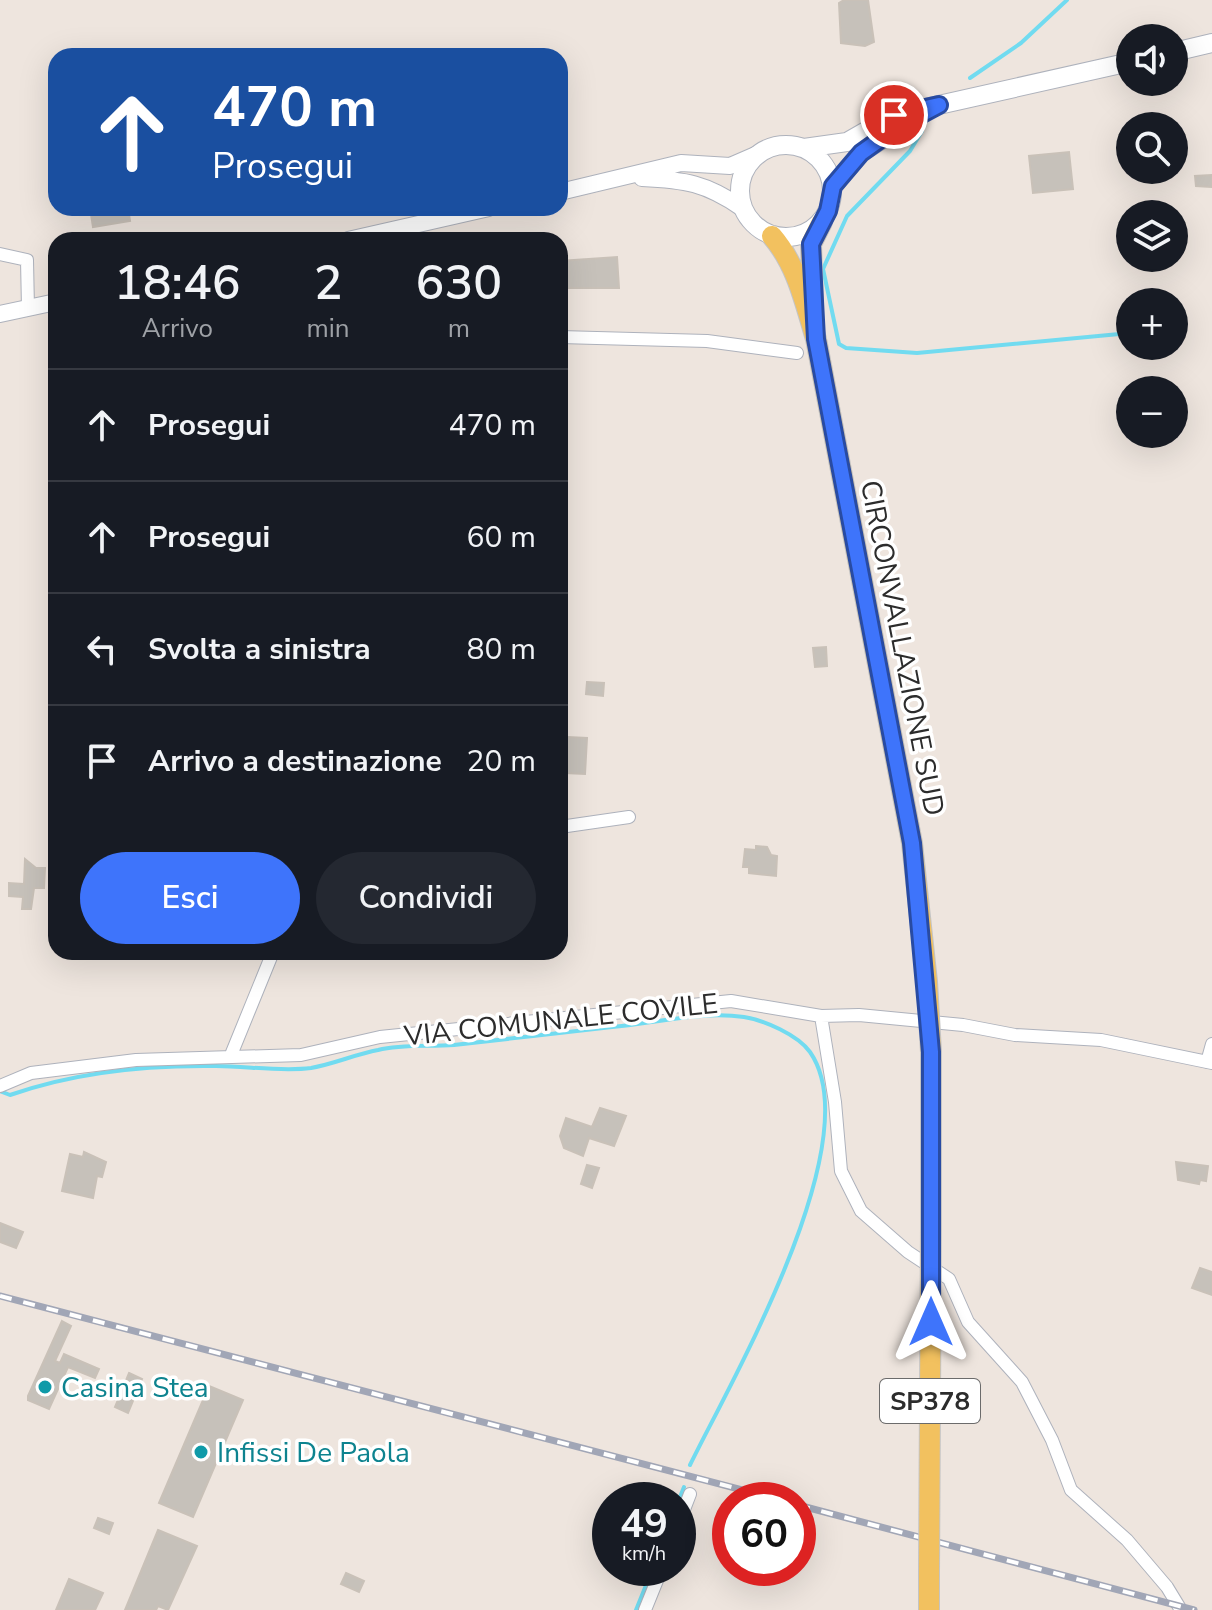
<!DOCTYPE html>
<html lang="it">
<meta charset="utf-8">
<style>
:root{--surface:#171b24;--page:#242831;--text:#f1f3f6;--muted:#9ea1a6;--line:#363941;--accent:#3e74fb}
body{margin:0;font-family:"Nunito Sans",sans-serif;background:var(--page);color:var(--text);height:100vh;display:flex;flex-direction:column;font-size:30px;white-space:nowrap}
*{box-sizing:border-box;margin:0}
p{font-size:26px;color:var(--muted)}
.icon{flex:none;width:44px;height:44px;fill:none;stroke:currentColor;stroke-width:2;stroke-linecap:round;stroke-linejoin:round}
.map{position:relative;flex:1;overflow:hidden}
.side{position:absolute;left:48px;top:232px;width:520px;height:728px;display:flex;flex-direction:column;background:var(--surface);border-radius:24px;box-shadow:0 8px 32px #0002}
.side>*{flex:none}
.banner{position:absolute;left:48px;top:48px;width:520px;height:168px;border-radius:24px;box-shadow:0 8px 32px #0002;background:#1a4fa0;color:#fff;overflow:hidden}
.buttons{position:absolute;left:1116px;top:24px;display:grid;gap:16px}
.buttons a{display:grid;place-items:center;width:72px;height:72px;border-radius:50%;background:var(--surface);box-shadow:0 8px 32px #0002;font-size:40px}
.speed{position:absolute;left:592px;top:1482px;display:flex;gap:16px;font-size:40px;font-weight:700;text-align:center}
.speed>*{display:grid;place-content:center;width:104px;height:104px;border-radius:50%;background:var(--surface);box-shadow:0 8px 32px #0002;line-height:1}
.speed small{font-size:20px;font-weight:400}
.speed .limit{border:12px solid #d22;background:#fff;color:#111}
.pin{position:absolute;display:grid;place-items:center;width:68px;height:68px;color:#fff;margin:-34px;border:4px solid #fff;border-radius:50%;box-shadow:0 2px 8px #0007}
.me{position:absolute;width:88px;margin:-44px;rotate:0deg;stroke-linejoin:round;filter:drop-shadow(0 0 6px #0008)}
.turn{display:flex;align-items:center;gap:28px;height:168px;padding:0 32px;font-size:36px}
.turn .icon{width:104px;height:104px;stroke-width:2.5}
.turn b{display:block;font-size:56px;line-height:68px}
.eta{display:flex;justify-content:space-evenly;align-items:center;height:136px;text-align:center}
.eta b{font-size:48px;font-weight:600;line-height:56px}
.button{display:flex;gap:16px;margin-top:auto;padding:16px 32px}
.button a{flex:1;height:92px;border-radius:48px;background:var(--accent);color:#fff;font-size:32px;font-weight:600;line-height:92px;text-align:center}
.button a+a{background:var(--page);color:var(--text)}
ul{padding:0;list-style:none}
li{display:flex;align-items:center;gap:24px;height:112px;padding:0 32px;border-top:2px solid var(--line)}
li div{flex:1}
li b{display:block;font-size:30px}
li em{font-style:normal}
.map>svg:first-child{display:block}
</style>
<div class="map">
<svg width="1212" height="1610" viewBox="0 0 1212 1610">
<rect width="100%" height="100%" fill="#eee5de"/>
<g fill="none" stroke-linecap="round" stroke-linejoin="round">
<path stroke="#71dbf0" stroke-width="4" d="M970 78 1021 43 1067 0
M922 131 910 151 847 216 823 269 839 344 846 348 917 353 1130 333
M0 1091 10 1095C75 1072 148 1065 216 1066 247 1066 281 1072 311 1068 334 1064 356 1054 378 1050 403 1044 429 1047 454 1045 507 1039 559 1033 612 1027 655 1023 701 1011 744 1017 764 1020 798 1035 810 1052 871 1140 731 1381 690 1465
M678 1502 684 1487
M636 1610 653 1568"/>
</g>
<path fill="#c6c1ba" stroke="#c9c1b8" stroke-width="2" d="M844 0H868L874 42 865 46 841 43 839 3Z
M1069 152 1073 189 1033 193 1029 156Z
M1212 175V187L1196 186 1195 176Z
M90 208H128L130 221 93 227Z
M617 257 619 288H560V261Z
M826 647 827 666 815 667 813 648Z
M587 682 604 683 603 696 586 694Z
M567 737 587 738 585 774 565 773Z
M756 846 767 847 771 855 777 856 776 876 749 873V867H743L745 849 756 850Z
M25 859 36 868H45L44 888H34L31 909H22L23 897 9 896V883L24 884Z
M600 1108 626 1116 614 1146 589 1138 583 1156 564 1148 560 1136 566 1118 592 1127Z
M84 1152 106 1162 102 1177 97 1176 93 1198 62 1191 70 1154 83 1157Z
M1176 1162 1208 1166 1206 1181 1200 1180 1199 1184 1178 1180Z
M587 1165 599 1168 592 1188 581 1184Z
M0 1223 23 1232 16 1248 0 1242Z
M1200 1268 1212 1272V1295L1192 1288Z
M62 1321 71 1326 55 1361 60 1363 64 1354 99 1369 95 1378 68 1367 49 1409 28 1400V1396Z
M129 1373 142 1379 128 1413 115 1407Z
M209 1386 243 1400 193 1517 159 1503Z
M98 1518 113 1523 109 1534 94 1528Z
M158 1530 197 1546 168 1610 158 1606 156 1610H125Z
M346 1573 364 1581 359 1592 341 1584Z
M69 1579 103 1593 95 1610H56Z"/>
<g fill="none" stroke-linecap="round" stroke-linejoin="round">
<defs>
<path id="minor" d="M0 254 27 260 28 308
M560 337 707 341 797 353
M560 827 629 817
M821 1016 835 1102 841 1171 861 1211 908 1252 949 1279 968 1322 1022 1382 1052 1440 1071 1490 1127 1540 1167 1587 1181 1610
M231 1055 273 952
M1207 1062 1212 1044
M0 1086 31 1073 136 1060 301 1055 380 1037 731 1001 821 1016 859 1015 963 1025 1015 1035 1101 1040 1212 1063
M678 1525 690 1494
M645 1610 662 1568"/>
<path id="tertiary" d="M642 178C685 180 706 183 742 208
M560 192 681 163 730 166 760 153
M348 240 489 208
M0 314 56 302"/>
<path id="secondary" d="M1174 52 1212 43
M740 191a46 46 0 1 1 92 0a46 46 0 1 1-92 0Z
M804 148 847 142 894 115 1130 62
M833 186 861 153 913 119"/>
<path id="primary" d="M772 236C797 265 805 303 816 339L912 843 927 982
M813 303 811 244 822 222
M931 1227V1052
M929 1610V1574"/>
</defs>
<use href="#minor" stroke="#aeb2bc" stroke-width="14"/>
<use href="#tertiary" stroke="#aeb2bc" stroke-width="18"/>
<use href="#secondary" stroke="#aeb2bc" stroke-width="20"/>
<use href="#primary" stroke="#c4c4c4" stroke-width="22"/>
<use href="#minor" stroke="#fff" stroke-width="12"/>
<use href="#tertiary" stroke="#fff" stroke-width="16"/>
<use href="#secondary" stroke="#fff" stroke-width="18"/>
<use href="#primary" stroke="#f2c15f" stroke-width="20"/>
<defs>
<path id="rail" d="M0 1296 781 1500
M798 1505 1194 1610"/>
</defs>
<use href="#rail" stroke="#a1a6b6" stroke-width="7"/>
<use href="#rail" stroke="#fff" stroke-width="4" stroke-dasharray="12" stroke-linecap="butt"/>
<defs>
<path id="primary-bridge" d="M927 982 931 1052
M929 1574 931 1227"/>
</defs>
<use href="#primary-bridge" stroke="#c4c4c4" stroke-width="22" stroke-linecap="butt"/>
<use href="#primary-bridge" stroke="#f2c15f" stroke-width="20"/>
</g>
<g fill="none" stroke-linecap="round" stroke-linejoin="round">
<defs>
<path id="route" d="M894 115 939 105 896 128 861 153 833 186 828 211 811 244 816 339 912 843 931 1052V1322"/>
</defs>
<use href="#route" stroke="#284ba3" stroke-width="20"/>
<use href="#route" stroke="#3e74fb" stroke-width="14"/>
</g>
<g fill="#0f9aa8" stroke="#fff" stroke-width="3">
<circle cx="45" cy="1387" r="8"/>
<circle cx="201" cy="1452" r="8"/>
</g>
<g text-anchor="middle" stroke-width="7" stroke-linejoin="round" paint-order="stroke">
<rect fill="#fff" stroke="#6b6b6b" stroke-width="2" x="880" y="1379" width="100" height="44" rx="6"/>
<g font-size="26" font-weight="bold" fill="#2c2c2c">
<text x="930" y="1410">SP378</text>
</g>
<g font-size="28" fill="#2c2c2c" stroke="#fff">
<text transform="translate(903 648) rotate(79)" y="10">CIRCONVALLAZIONE SUD</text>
<text transform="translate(561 1019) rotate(-6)" y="10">VIA COMUNALE COVILE</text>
</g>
<g font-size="28" fill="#0d838f" stroke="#fff" text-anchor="start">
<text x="61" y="1397">Casina Stea</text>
<text x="217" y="1462">Infissi De Paola</text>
</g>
</g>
</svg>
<div class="buttons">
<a><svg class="icon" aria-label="sound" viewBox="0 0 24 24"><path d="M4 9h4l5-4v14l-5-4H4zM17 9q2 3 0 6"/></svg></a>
<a><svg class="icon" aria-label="search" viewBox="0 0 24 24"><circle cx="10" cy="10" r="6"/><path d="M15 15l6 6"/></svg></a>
<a><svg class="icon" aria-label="layers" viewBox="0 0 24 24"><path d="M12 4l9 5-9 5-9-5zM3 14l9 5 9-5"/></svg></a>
<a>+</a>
<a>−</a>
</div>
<div class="speed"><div>49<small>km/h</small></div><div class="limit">60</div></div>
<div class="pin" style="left:894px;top:115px;background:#d93025"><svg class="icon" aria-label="arrive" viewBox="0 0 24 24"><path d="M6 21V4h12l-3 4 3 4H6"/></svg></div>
<svg class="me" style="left:931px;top:1322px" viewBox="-20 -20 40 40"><path d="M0-17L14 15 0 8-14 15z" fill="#3e74fb" stroke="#fff" stroke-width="4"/></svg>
<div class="banner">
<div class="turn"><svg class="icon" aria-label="ahead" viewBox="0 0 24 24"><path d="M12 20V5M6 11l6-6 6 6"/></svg><div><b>470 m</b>Prosegui</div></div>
</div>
<section class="side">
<div class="eta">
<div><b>18:46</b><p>Arrivo</p></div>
<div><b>2</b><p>min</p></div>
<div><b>630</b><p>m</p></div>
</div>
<ul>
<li><svg class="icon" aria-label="ahead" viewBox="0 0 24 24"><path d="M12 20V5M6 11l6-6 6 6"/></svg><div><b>Prosegui</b></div><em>470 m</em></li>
<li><svg class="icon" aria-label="ahead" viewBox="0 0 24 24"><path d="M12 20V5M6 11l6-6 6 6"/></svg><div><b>Prosegui</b></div><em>60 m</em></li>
<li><svg class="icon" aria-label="left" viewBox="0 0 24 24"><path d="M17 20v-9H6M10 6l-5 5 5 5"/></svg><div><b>Svolta a sinistra</b></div><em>80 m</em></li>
<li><svg class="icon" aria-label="arrive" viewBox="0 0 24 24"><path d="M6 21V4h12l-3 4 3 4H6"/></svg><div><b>Arrivo a destinazione</b></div><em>20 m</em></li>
</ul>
<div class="button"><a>Esci</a><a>Condividi</a></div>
</section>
</div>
